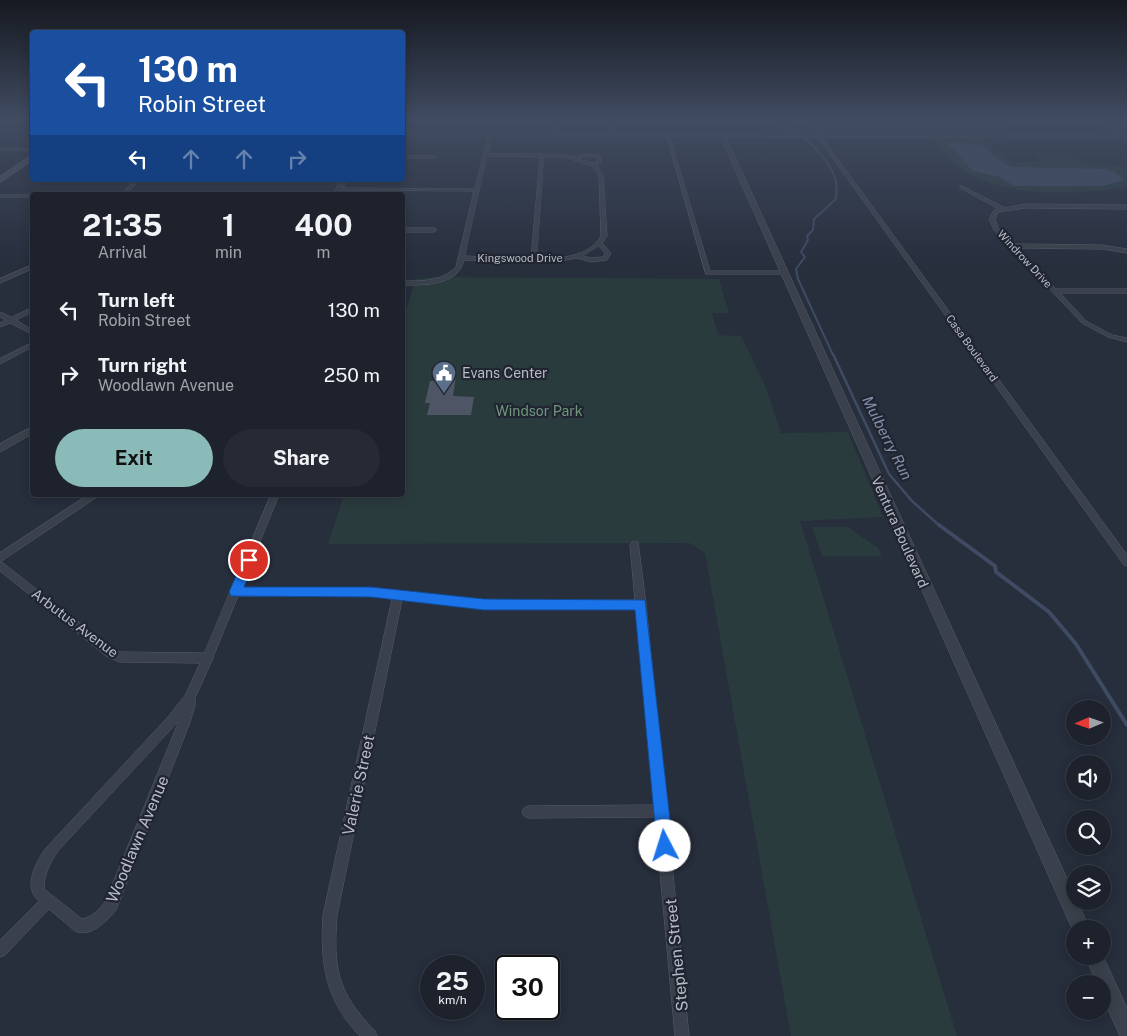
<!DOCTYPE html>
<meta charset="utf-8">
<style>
:root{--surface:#1d222d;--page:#252a35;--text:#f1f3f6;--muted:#a0a4aa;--line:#3b3f49;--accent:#8bbbb9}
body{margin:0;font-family:"Public Sans",sans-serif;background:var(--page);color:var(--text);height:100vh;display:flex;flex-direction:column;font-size:19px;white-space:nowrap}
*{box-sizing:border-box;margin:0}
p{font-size:16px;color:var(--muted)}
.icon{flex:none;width:28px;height:28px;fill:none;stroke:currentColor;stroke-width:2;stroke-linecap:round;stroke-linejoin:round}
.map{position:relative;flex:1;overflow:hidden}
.side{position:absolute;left:30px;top:192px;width:375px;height:305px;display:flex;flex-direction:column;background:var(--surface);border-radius:5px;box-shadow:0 2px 12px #0003,0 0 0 1px var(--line)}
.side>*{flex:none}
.hud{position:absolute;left:30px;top:30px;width:375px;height:152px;border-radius:5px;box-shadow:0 2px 12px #0003,0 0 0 1px var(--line);background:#1a4fa0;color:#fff;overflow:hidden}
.needle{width:32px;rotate:268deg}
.tools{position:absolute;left:1066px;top:700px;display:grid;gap:10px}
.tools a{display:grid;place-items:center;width:45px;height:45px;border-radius:50%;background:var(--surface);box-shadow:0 2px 12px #0003,0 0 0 1px var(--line);font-size:25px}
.speed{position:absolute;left:420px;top:955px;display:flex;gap:10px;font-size:25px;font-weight:700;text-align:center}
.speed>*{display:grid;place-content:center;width:65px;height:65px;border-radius:50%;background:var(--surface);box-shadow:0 2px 12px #0003,0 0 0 1px var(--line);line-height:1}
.speed small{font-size:12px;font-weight:400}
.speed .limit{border:2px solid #111;border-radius:8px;background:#fff;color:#111}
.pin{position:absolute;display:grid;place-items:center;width:42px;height:42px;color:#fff;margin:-21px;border:2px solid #fff;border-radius:50%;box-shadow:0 1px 5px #0007}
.me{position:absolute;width:55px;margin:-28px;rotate:355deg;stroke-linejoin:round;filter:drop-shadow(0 0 4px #0008)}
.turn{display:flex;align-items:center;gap:18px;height:105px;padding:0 25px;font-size:22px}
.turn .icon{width:65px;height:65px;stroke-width:2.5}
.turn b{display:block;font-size:35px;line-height:42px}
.lanes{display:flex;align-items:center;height:48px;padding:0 25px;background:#0003;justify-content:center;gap:25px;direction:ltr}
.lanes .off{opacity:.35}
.eta{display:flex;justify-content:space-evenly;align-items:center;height:85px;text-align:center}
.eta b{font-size:30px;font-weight:700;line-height:35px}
.button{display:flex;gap:10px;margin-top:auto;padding:10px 25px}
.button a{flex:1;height:58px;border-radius:30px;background:var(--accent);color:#111;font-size:20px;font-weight:700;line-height:58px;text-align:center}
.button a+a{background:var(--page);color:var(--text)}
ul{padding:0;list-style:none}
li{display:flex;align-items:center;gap:15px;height:65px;padding:0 25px}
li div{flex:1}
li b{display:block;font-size:19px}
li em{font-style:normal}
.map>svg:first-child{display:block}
</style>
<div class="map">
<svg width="1127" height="1036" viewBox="0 0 1127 1036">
<rect width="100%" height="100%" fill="#272e3c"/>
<path fill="#2a3b3e" d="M818 121H994L1006 131H826Z
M930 138H983L1011 162H1043L1034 154H1069L1083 164 1117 165 1127 172V187C1078 194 1010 199 966 172 952 164 941 149 930 138Z
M435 277 719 279 729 313H712L718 335 741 336 765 385 781 433 848 432 883 517 800 521 957 1036H791L705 553 689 543 328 544 344 495H402L403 319 416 279Z
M812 527H848L878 548 882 556H822Z"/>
<path fill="#3f4b63" d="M951 142 981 145 1002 162 1013 167 1104 169 1115 172 1124 180 1103 186H1014L1000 177 973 171 948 144Z"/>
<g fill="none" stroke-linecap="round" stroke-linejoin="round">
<path stroke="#3f4b63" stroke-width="2" d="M773 121 798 133
M0 122 4 121
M804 138C822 153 843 175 835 200L814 219 813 230 807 236 808 240 801 252 805 257 796 269 798 279 833 355"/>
<path stroke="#3f4b63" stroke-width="2.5" d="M833 354 889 474 912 501 940 526"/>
<path stroke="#3f4b63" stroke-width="4" d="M939 525 995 566 996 572 1049 612 1076 644 1127 725"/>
</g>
<path fill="#4e5665" d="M441 370H457L453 396 474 397 471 415H427L430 403H425L430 381H437Z"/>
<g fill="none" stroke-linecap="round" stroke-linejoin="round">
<defs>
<path id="minor" d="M555 121H559L558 134 556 135 554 134Z
M611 121H615V135L612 134Z
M810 121H814L824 135 821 136 1127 555V566L1124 565 817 136V134H819Z
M1098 121H1103L1127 137V140Z
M490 133 492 134 488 154H542L565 155 574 157 587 154 599 155 602 161 597 165 603 176 607 236 602 243 611 253 607 260 591 262 577 258 566 260 537 262 464 260C458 286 424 285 402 285V281C422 281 441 282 456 267L474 191 339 190 337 189 339 188 475 189 488 134ZM487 156 540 157 531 259 465 256ZM587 156 595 157 598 161 593 163 578 159ZM544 157H565L592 166 599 176 601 236C588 258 560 258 537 259ZM599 246 605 253 603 257 591 258 583 256Z
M666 133 669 134 710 271H785L787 272V274H706Z
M0 148 32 149V151L0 150Z
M402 156H434L436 157 434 158H402Z
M135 180H140L125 195H120Z
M962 186 1005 208 1025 204 1127 205V209L1025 208 998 212 995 219 998 228 1014 244 1102 245 1127 249V253L1102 249 1017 248 1056 289H1127V293H1060L1086 321 1112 335 1127 338V342L1108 337 1082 323 994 230 989 219 994 210 999 209 960 188V186Z
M0 195H34L32 197H0Z
M402 228H434L437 230 434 232H402Z
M32 265V269L0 283V279Z
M32 308V312L16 320 32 330V334L10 323 0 327V323L6 320 0 317V312L11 317Z
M32 343V347L0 364V359Z
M88 495H98L97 497 0 562V553Z
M271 495H279L241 588H371L484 601 635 600 630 545 632 542H638L646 604 666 807 668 811 667 814 689 1036H675L655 817 528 818 524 816 522 812 524 808 528 806 654 805 636 608 484 609 402 600 337 915C333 969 337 992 375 1031L377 1036H360C325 1000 320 963 323 915L392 599 371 596H238L213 657V658L195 698V706L189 725 116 910C107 921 91 938 75 931L49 909 5 955 0 957V940L39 901C22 887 36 862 46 848L168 717 186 694 200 663 119 662 106 656 0 571V562L3 563 114 650 120 652 204 653ZM179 721 106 900C100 909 93 917 82 919L44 889C44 874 50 863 58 851Z"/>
<path id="tertiary" d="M402 132 1127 134V138L726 137 1075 896V901H1077L1090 929H1075V935L720 136H402Z
M341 180H347L339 195H333Z
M32 427V434L0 452V444Z
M1102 954 1127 1008V1036H1120L1102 996V984H1097L1085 956H1102Z"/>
<path id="secondary" d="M32 155V160L0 182V177Z"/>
</defs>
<use href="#minor" stroke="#565c67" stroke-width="1"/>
<use href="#tertiary" stroke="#565c67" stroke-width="1"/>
<use href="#secondary" stroke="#565c67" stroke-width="2"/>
<use href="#minor" fill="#3b414c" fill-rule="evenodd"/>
<use href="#tertiary" fill="#3b414c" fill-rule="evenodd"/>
<use href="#secondary" fill="#4a505f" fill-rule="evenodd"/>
</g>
<linearGradient id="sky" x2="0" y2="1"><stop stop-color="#151921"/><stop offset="0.45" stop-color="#414c61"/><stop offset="1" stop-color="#414c61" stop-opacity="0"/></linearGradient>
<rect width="1127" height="266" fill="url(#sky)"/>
<path fill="#1a73e8" stroke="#114b97" d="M249 555 255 560 244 587H371L484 599 645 600 673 846 671 852 665 854 659 852 657 846 635 610H484L371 597 231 596 229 592 245 556Z"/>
<defs>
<symbol id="civic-pin" viewBox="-11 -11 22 30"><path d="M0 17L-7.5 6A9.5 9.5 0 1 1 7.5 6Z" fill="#5c6f8a" stroke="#202531"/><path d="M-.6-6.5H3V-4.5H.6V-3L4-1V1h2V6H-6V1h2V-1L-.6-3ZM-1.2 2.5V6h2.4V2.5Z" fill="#fff"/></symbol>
</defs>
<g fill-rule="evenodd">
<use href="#civic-pin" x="430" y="359" width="28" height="38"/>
</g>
<g text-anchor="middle" stroke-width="4.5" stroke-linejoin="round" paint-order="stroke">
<g font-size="11" fill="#b7bcc7" stroke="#202531">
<text x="520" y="262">Kingswood Drive</text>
<text transform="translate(1025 259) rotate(47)" y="4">Windrow Drive</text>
<text transform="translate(972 348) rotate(54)" y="4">Casa Boulevard</text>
</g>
<g font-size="14" fill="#b7bcc7" stroke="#202531" text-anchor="start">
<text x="462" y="378">Evans Center</text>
</g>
<g font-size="14" fill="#71957d" stroke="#202531">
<text x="539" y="416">Windsor Park</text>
</g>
<g font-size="14" fill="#b7bcc7" stroke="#202531">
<text transform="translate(900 532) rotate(66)" y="5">Ventura Boulevard</text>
<text transform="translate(75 623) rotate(37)" y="5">Arbutus Avenue</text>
</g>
<g font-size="15" font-style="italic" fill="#8290ab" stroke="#202531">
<text transform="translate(887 438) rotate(63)" y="5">Mulberry Run</text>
</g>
<g font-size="16" fill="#b7bcc7" stroke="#202531">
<text transform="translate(358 785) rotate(-78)" y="6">Valerie Street</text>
<text transform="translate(137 839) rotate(-67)" y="6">Woodlawn Avenue</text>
<text transform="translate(676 955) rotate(-96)" y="6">Stephen Street</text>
</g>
</g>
</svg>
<div class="tools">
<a><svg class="needle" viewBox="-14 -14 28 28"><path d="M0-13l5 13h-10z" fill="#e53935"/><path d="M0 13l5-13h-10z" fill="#a0a4aa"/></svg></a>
<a><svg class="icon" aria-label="sound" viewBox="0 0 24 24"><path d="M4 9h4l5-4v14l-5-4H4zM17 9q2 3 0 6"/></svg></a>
<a><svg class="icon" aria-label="search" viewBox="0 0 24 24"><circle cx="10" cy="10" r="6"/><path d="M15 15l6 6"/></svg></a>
<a><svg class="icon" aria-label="layers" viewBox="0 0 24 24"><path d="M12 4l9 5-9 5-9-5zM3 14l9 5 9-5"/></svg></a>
<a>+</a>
<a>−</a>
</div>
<div class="speed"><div>25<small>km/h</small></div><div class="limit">30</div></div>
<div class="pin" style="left:249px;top:560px;background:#d93025"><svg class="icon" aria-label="arrive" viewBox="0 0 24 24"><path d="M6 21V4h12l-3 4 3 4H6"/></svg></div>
<svg class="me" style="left:665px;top:846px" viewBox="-20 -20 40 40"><circle r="19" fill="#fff"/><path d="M0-13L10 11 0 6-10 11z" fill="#1a73e8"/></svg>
<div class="hud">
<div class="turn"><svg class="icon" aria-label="left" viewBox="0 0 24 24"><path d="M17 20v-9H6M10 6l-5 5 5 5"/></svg><div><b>130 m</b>Robin Street</div></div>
<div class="lanes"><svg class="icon" aria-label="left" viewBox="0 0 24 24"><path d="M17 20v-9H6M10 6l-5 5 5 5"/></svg><svg class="icon off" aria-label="ahead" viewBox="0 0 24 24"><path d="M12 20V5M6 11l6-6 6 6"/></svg><svg class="icon off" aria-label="ahead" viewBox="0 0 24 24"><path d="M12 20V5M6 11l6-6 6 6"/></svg><svg class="icon off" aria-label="right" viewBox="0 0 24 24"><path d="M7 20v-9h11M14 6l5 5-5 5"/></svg></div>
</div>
<section class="side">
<div class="eta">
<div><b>21:35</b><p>Arrival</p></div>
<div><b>1</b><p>min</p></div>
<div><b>400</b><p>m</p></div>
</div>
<ul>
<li><svg class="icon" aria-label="left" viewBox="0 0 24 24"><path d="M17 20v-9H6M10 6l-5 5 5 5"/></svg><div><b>Turn left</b><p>Robin Street</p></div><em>130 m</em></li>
<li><svg class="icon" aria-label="right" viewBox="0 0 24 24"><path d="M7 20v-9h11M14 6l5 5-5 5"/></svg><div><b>Turn right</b><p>Woodlawn Avenue</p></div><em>250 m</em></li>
</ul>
<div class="button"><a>Exit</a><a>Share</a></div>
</section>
</div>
